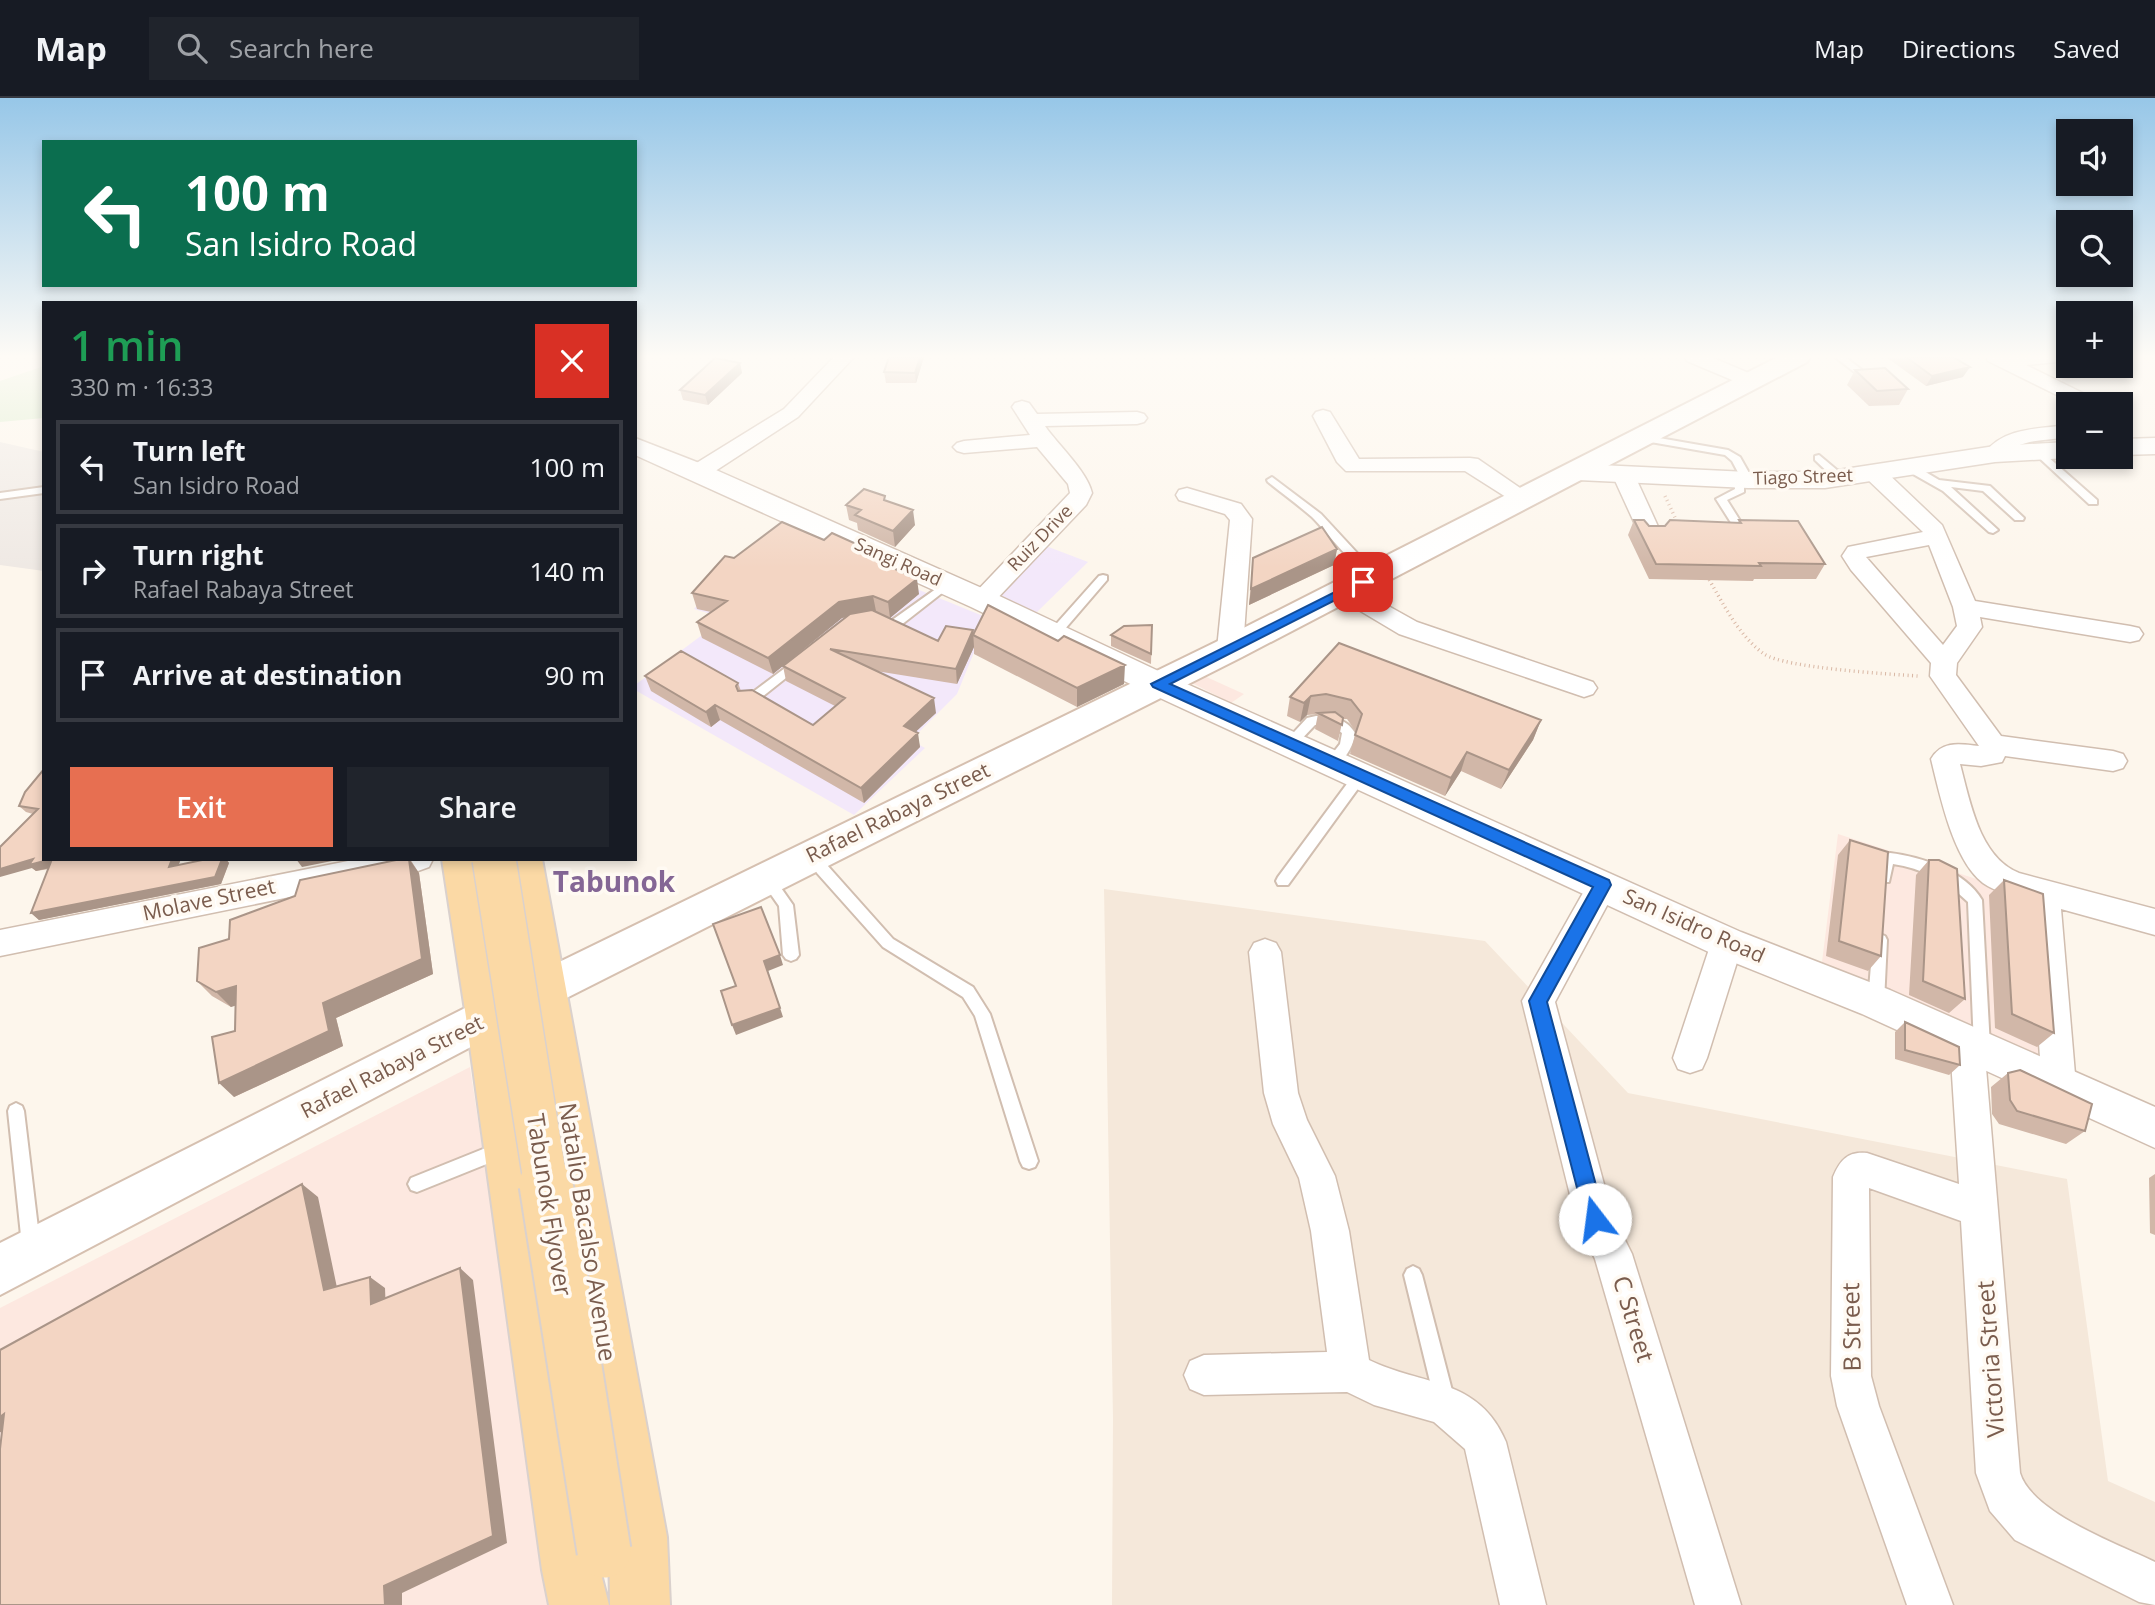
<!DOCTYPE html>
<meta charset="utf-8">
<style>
:root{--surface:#171b24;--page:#20242c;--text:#f1f3f6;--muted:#9ea1a6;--line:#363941;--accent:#e76f51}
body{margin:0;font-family:"Open Sans",sans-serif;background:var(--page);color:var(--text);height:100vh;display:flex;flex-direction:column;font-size:26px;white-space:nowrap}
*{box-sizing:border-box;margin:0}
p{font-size:23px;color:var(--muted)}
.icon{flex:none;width:38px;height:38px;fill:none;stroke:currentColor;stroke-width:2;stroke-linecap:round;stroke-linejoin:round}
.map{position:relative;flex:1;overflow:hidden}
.side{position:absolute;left:42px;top:203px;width:595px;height:560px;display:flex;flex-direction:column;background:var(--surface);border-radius:0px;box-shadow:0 4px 10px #0003}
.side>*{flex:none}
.banner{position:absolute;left:42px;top:42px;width:595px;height:147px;border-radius:0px;box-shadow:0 4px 10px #0003;background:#0b6e4f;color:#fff;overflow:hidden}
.buttons{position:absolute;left:2056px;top:21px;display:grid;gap:14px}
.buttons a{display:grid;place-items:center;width:77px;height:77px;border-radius:0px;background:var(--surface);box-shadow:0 4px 10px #0003;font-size:35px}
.pin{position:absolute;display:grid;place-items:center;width:60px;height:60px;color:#fff;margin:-30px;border-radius:14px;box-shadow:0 4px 10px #0006}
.me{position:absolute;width:77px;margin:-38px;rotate:345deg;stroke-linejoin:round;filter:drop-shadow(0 0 5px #0008)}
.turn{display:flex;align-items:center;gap:24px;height:147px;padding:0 28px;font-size:32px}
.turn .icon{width:91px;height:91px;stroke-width:2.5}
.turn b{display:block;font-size:49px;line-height:60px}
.round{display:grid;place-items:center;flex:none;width:74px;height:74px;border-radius:0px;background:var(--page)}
.overview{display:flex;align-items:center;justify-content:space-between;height:119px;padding:0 28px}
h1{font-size:42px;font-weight:600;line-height:52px;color:#1e9e55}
.button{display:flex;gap:14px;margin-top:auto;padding:14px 28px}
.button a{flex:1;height:80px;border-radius:0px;background:var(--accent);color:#fff;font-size:28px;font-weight:600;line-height:80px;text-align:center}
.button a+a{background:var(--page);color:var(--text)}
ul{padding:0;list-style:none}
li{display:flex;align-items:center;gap:21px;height:94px;margin:0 14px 10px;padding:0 14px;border:4px solid var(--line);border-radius:0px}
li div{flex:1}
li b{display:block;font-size:26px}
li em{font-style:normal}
header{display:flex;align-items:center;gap:42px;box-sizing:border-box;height:98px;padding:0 35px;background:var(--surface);border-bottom:2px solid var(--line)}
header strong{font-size:33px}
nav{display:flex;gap:38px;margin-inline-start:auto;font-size:24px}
.search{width:490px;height:63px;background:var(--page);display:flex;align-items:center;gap:18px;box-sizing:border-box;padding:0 24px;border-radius:0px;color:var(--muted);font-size:26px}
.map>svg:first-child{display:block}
</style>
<header>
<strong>Map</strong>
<div class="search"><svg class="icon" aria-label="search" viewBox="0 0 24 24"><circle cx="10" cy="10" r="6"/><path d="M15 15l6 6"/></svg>Search here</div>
<nav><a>Map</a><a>Directions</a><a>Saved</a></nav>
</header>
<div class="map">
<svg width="2155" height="1507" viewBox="0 0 2155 1507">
<rect width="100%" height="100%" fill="#fdf6ec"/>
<path fill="#f5e8da" d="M1104 791 1485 843 1628 995 2067 1081 2108 1383 2155 1404V1507H1112L1113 1321Z"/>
<path fill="#fde8e0" d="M1202 577 1244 596 1231 605 1192 585Z
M1838 736 2041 802 2052 967 1822 864Z
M470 969 552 1507H0V1210Z"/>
<path fill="#efe9e4" d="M0 344 44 354V473L0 467Z"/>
<path fill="#f3e8fa" d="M1046 448 1088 464 1036 515 992 498Z
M738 462 875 474 988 520 957 596 911 642 925 650 854 717 635 592V587L725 520 694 511Z"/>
<path fill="#d8ecc9" d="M44 268V320L0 324V283Z"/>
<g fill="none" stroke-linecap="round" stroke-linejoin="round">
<defs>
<path id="service" d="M1835 259H1845L1870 278 1862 280Z
M1642 337 1728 352 1740 359 1753 382 1748 385 1744 384V394L1727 402 1744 429 1743 431H1735L1716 401 1735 391 1734 382 1741 380 1732 363 1725 357 1639 342V338Z
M2039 351 2097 402V406H2089L2035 356 2034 354Z
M1819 357 1844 378V382H1836L1815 362V358Z
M1912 366 1939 382 1990 388 2024 420 2023 422H2015L1983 393 1951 389 1998 432 1993 435 1989 434 1943 393 1913 376 1907 369Z
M1272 379 1321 416 1358 456 1381 474V478C1360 481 1327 433 1312 419 1298 407 1283 396 1268 384L1267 382Z
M44 389V395L0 401V395Z
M1103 477 1107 478V482L1058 539H1050V533L1099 478Z
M947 483 953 486 951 488 896 531H888V525Z
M797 561 801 562 803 565 801 568 753 606H745L743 603 745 600Z
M1316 618C1331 618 1346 620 1355 635 1354 648 1344 664 1332 670L1325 665 1340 646 1342 635 1332 628 1315 627 1294 649 1289 651 1283 646 1307 620Z
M1360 673 1367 678 1365 681 1288 787H1278L1276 783 1278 779 1355 675Z
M814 752 819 753 827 767 893 841 973 889 990 916 1038 1063 1035 1069 1029 1071 1023 1069 1020 1063 975 918 963 899 883 849 817 775 807 757 809 753Z
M1890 755C1922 759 1965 773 1982 802L1990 949 1988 954 1982 956 1976 954 1974 949 1968 804C1947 784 1922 770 1893 766L1889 784H1879C1874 773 1878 759 1890 755Z
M767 775 772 777 793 807 799 857 796 861 791 863 786 861 783 857 779 808 760 781 762 777Z
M1880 836 1885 838 1887 842 1884 904 1881 909 1876 911 1871 909 1868 904 1873 842 1875 838Z
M16 1005 22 1008 24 1013 40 1147 37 1153 31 1156 25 1153 22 1147 8 1013 10 1008Z
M503 1043 509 1045 511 1051 509 1057 417 1094 411 1092 408 1086 411 1080Z
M1413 1168 1419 1171 1422 1177 1455 1304 1452 1311 1445 1314 1438 1311 1435 1304 1404 1177 1407 1171Z"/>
<path id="minor" d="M834 259H854L798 319 706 379H690L687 374 690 369 784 311Z
M1685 259H1711L1758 279 1761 283 1758 287H1744L1687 263Z
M1986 259H2068L2067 263 2026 267 2097 302 2100 306H2075L1988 263Z
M1022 303 1029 305 1037 316 1137 314 1144 316 1147 320 1144 324 1137 326 1045 328C1058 347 1087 373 1092 395L1086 407 991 507 982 510 973 507 970 502 973 497 1070 395 1068 386 1037 349 964 355 957 353 953 349 957 345 964 343 1030 337 1012 309 1015 305Z
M1323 312 1330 314 1359 361 1470 360 1478 361 1536 401 1533 406H1517L1465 373H1346L1337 364 1313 318 1316 314Z
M2068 327V339C2052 342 2033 341 2017 348 2005 354 2002 364 1987 361L1984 356C2003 329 2039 331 2068 327Z
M1623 369 1631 371 1634 376 1661 435 1658 440H1642L1639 435 1612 376 1615 371Z
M1874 369 1882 370 1942 427 1975 503 2130 528 2139 530 2143 536 2139 542 2130 544 1980 519 1982 529 1957 565 1956 577 2001 638 2113 653 2123 656 2127 663 2123 670 2113 673 2005 658 2002 664 1981 668 1960 666C1970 703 1979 759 2019 775L2155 811V837L2061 811 2076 988 2071 999 2059 1004 2047 999 2042 988 2029 802C2014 798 1996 794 1983 785 1953 762 1940 697 1931 661 1942 642 1960 646 1979 648L1930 578 1931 565 1851 472 1842 458 1848 449 1923 434 1866 380 1863 375 1866 370ZM1929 447 1953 509 1957 528 1943 547 1866 459Z
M1187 390 1241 406 1252 421 1243 551 1239 557 1230 559 1221 557 1217 551 1230 422 1225 416 1179 402 1176 397 1179 392Z
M1348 483 1357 486 1365 495 1417 524 1593 584 1597 590 1593 596 1584 599 1399 536 1347 505 1336 491 1339 486Z
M358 761H433L429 769 418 773 0 858V832Z
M1603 775 1614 779 1618 787 1555 904 1612 1116 1632 1156 1741 1507H1695L1595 1161 1576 1121 1522 903 1592 779Z
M1727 832 1738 836 1743 845 1707 960 1702 971 1690 975 1678 971 1673 960 1711 845 1716 836Z
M1265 841 1276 845 1281 854 1298 995 1307 1022 1335 1078 1349 1133 1369 1262C1422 1288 1479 1279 1506 1344L1546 1507H1500L1465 1351 1434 1324 1374 1307 1347 1294 1204 1297 1190 1291 1184 1277 1190 1263 1204 1257 1327 1254 1311 1133 1299 1080 1273 1026 1264 995 1249 854 1254 845Z
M1967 931 1979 936 1984 946 2020 1375C2032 1415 2118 1446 2155 1464V1507L2139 1504 2015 1442 1990 1413 1976 1375 1961 1123 1869 1090 1871 1278 1879 1308 1953 1507H1907L1837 1308 1831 1278 1833 1079C1840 1062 1848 1053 1867 1055L1959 1086 1950 946 1955 936Z"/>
<path id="tertiary" d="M635 340 707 368 993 495 1169 578 1741 834 1890 892 2155 1009V1050L1862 916 1713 856 1147 594 971 509 635 357Z
M2155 340V356L2121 357V341Z
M2068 344V359H2072L2068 360 1995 364 1825 390H1748L1578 382 1569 380 1565 374 1569 368 1578 366 1748 374H1825L1995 348Z"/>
<path id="secondary" d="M1778 259H1810L1807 264 1242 559 503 932 0 1197V1145L473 906 1218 543Z"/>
<path id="primary" d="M442 761H480L510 919 600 1472 609 1507H549L542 1472 466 919Z
M504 761H542L667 1439 670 1507H610L609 1439Z"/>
</defs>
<use href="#service" stroke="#d1beb0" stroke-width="4"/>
<use href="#minor" stroke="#d1beb0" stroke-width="3"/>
<use href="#tertiary" stroke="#d1beb0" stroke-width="3"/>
<use href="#secondary" stroke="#d6c0b0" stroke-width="4"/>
<use href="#primary" stroke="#dad1cd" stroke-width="4"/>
<path stroke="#d9b8a5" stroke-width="3.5" stroke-dasharray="1 3.5" stroke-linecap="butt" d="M1665 398 1679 428
M1707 478C1723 505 1738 537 1764 556 1785 570 1888 576 1918 578"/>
<use href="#service" fill="#fff" fill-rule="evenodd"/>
<use href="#minor" fill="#fff" fill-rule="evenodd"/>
<use href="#tertiary" fill="#fff" fill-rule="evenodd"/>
<use href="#secondary" fill="#fff" fill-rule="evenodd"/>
<use href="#primary" fill="#fbd9a5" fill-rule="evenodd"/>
<defs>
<path id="primary-bridge-far1" d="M494 761 546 1088"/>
<path id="primary-bridge" d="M546 1086 604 1453"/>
</defs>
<use href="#primary-bridge-far1" stroke="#dad1cd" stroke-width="46" stroke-linecap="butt"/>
<use href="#primary-bridge" stroke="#dad1cd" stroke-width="57" stroke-linecap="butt"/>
<use href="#primary-bridge-far1" stroke="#fbd9a5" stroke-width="43"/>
<use href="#primary-bridge" stroke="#fbd9a5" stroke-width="53"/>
</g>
<path fill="#d1b7a8" d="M924 259 916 285H886L884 274Z
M1886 259H1953L1963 279 1926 288Z
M740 265 742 275 708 307 683 302 680 292Z
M1855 272 1908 291 1899 307 1869 308 1847 287Z
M885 403 915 427 895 449 858 432 857 425 849 422 846 407Z
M1634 422 1649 428 1738 425 1739 422 1825 466 1816 481H1754L1753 483 1649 481 1628 437Z
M1337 451 1334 467 1249 507 1253 460Z
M734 460 875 462 919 496 890 520 875 513 938 543 973 532 974 535 1124 586 1077 609 974 556V549L957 586 876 573 936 615 916 633 920 649 864 705 720 622 711 629 651 593 645 578 738 585 741 593 813 627 835 608 786 583 783 568 846 519 842 520 773 576 702 540 697 524 711 514 697 511 692 495Z
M1152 527 1151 566 1111 548V537Z
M1339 545 1541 622 1533 642 1501 691 1461 673 1445 698 1350 656 1356 634 1347 621H1343L1338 643 1315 631 1318 616 1307 617 1300 624 1287 618 1290 599Z
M44 671V761H181L178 767 207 761H226L229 765 221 786 39 822 31 815 49 771 36 773 32 770 33 716 26 714 19 708Z
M1850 742 1881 858 1868 873 1826 858 1838 757Z
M401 761H410L419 775 433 876 336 920 343 948 234 999 235 907 231 909 212 898 197 883 229 841Z
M1929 762 1965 901 1949 915 1909 897 1916 777Z
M2004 782 2054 935 2037 949 1995 930 1989 797Z
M1905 924 1960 967 1949 977 1895 961V934Z
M2008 975 2085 1033 2066 1046 1999 1026 1992 1016 1991 989Z
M2155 1076V1137L2150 1135 2149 1080Z"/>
<path fill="#aa9588" d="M920 259H924L916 285 915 275Z
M740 265 742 275 708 307 705 297Z
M1970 269 1963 279 1926 288 1932 278Z
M913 412 915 427 895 449 893 433Z
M1337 451 1334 467 1249 507 1251 491Z
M874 454 877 469 869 459Z
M917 481 919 496 890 520 888 504Z
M873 498 876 513 842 520 773 576 768 560 839 504Z
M973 532 974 549 957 586 956 571Z
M1125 567 1124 586 1077 609V590Z
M1311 598 1307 617 1300 624 1304 605Z
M934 600 936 615 907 642 904 628Z
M715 607 720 622 711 629 706 614Z
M1541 622 1533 642 1501 691 1509 672Z
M918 635 920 649 864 705 861 690Z
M1467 654 1461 673 1445 698 1451 680Z
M33 761H52L59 768 36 773 32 770 0 779V771Z
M172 761H181L175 776 169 769Z
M222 761H226L229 765 221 786 39 822 31 815Z
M296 761H338L337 762 302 769Z
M409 761 419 775 433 876 336 920 343 948 234 999 219 985 323 905Z
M780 857 783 867 768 873 783 919 736 937 732 927 764 863Z
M236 888 251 903 231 909 216 894Z
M302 1086 318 1099 340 1204 324 1192Z
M460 1170 473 1182 507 1445 402 1495V1507H385L384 1488Z
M370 1179 385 1190 386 1217 371 1206Z
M4 1316 13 1339 0 1334V1319Z"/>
<path fill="#f3d5c3" stroke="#aa9588" stroke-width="2" d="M889 259H920L915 275 884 274Z
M1906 259H1953L1970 269 1932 278Z
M715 260 740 265 705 297 680 292Z
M1885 270 1908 291 1877 293 1855 272Z
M864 391 885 398 884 402 913 412 893 433 855 417 861 412 846 407Z
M1634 422H1644L1649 428H1665L1670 422 1741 425 1739 422 1798 423 1825 466 1759 465 1761 468 1656 466Z
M782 424 824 442 832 435 874 454 869 459 917 481 888 504 873 498 839 504 768 560 697 524 727 503 692 495 725 458 734 460Z
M1322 429 1337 451 1251 491 1253 460Z
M988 507 1058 543 1064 538 1125 567 1077 590 973 537Z
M872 512 938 543 946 528 973 532 956 571 830 551 934 600 904 628 918 635 861 690 715 607 706 614 645 578 681 553 738 585 736 588 738 593 752 592 813 627 845 600 783 568 850 516Z
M1152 527 1151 556 1111 537 1124 528Z
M1339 545 1541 622 1509 672 1467 654 1451 680 1355 637 1362 616 1351 602 1326 596 1311 598 1304 605 1290 599Z
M1335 614 1343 620 1342 627 1318 615Z
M44 671V761H172L169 769 207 761H222L215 779 31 815 52 761 29 767 33 761 0 771V749L38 711 19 708 25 694Z
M1850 742 1888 754 1881 858 1839 843Z
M401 761H409L422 861 323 905 329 933 219 985 212 939 235 933 236 888 216 894 197 883 199 850 229 841 230 822 295 798 300 782Z
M1929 762H1939L1957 771 1965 901 1923 883Z
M2004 782 2043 796 2054 935 2012 916Z
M761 809 780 857 764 863 780 910 732 927 721 893 736 888 713 826Z
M1905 924 1959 949 1960 967 1905 952Z
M2020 972 2092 1006 2085 1033 2017 1013 2010 1002 2008 975Z
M302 1086 324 1192 370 1179 371 1206 460 1170 493 1438 384 1488 385 1507H0V1351L4 1316 0 1319V1252Z"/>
<linearGradient id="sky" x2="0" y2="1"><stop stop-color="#97c7e8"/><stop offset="0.55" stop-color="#fefbf6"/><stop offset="1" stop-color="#fefbf6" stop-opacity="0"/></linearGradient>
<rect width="2155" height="470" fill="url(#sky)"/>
<path fill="#1a73e8" stroke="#114b97" stroke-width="2" d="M1363 480 1369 484 1367 486 1170 586 1609 782 1611 787 1547 904 1605 1121 1602 1128 1595 1131 1588 1128 1585 1121 1529 903 1593 789 1153 589 1151 586Z"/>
<g text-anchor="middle" stroke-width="7" stroke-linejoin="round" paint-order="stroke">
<g font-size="18" fill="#7a5c4d" stroke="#fffaf3">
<text transform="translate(1803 379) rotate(-2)" y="6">Tiago Street</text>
<text transform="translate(1040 440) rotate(-46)" y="6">Ruiz Drive</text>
<text transform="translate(898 464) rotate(24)" y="6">Sangi Road</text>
</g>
<g font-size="21" fill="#7a5c4d" stroke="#fffaf3">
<text transform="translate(898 715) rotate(-26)" y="7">Rafael Rabaya Street</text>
<text transform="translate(209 802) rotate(-12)" y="7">Molave Street</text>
<text transform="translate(1694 828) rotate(24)" y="7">San Isidro Road</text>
<text transform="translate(392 969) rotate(-27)" y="7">Rafael Rabaya Street</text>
</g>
<g font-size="24" fill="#7a5c4d" stroke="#fffaf3">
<text transform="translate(549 1107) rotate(81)" y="8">Tabunok Flyover</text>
<text transform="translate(587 1134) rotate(81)" y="8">Natalio Bacalso Avenue</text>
<text transform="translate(1633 1221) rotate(73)" y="8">C Street</text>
<text transform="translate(1852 1229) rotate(-91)" y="8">B Street</text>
<text transform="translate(1991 1261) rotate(-94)" y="8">Victoria Street</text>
</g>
<g font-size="28" font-weight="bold" fill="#846695" stroke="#fffaf3">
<text x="614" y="794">Tabunok</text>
</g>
</g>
</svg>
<div class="buttons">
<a><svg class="icon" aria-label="sound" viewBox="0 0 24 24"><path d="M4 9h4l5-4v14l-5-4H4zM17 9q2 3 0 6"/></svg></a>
<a><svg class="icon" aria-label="search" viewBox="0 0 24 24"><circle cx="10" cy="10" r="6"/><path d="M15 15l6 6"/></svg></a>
<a>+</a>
<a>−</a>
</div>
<div class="pin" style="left:1363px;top:484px;background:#d93025"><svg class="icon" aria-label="arrive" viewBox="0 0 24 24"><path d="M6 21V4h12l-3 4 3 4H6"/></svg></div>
<svg class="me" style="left:1595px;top:1121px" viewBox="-20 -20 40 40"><circle r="19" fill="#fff"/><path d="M0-13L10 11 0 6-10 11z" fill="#1a73e8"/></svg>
<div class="banner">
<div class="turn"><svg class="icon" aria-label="left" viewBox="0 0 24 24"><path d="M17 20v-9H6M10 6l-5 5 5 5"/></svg><div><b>100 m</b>San Isidro Road</div></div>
</div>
<section class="side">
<div class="overview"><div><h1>1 min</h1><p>330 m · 16:33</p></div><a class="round" style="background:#d93025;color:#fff"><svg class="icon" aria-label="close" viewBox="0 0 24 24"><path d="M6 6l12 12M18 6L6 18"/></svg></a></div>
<ul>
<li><svg class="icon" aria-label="left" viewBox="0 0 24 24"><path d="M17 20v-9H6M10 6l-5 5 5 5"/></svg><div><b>Turn left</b><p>San Isidro Road</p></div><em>100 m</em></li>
<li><svg class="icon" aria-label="right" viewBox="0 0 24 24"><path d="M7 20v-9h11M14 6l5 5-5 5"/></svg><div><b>Turn right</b><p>Rafael Rabaya Street</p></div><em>140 m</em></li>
<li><svg class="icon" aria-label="arrive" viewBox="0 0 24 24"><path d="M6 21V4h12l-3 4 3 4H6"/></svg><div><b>Arrive at destination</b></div><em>90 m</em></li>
</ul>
<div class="button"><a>Exit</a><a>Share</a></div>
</section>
</div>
